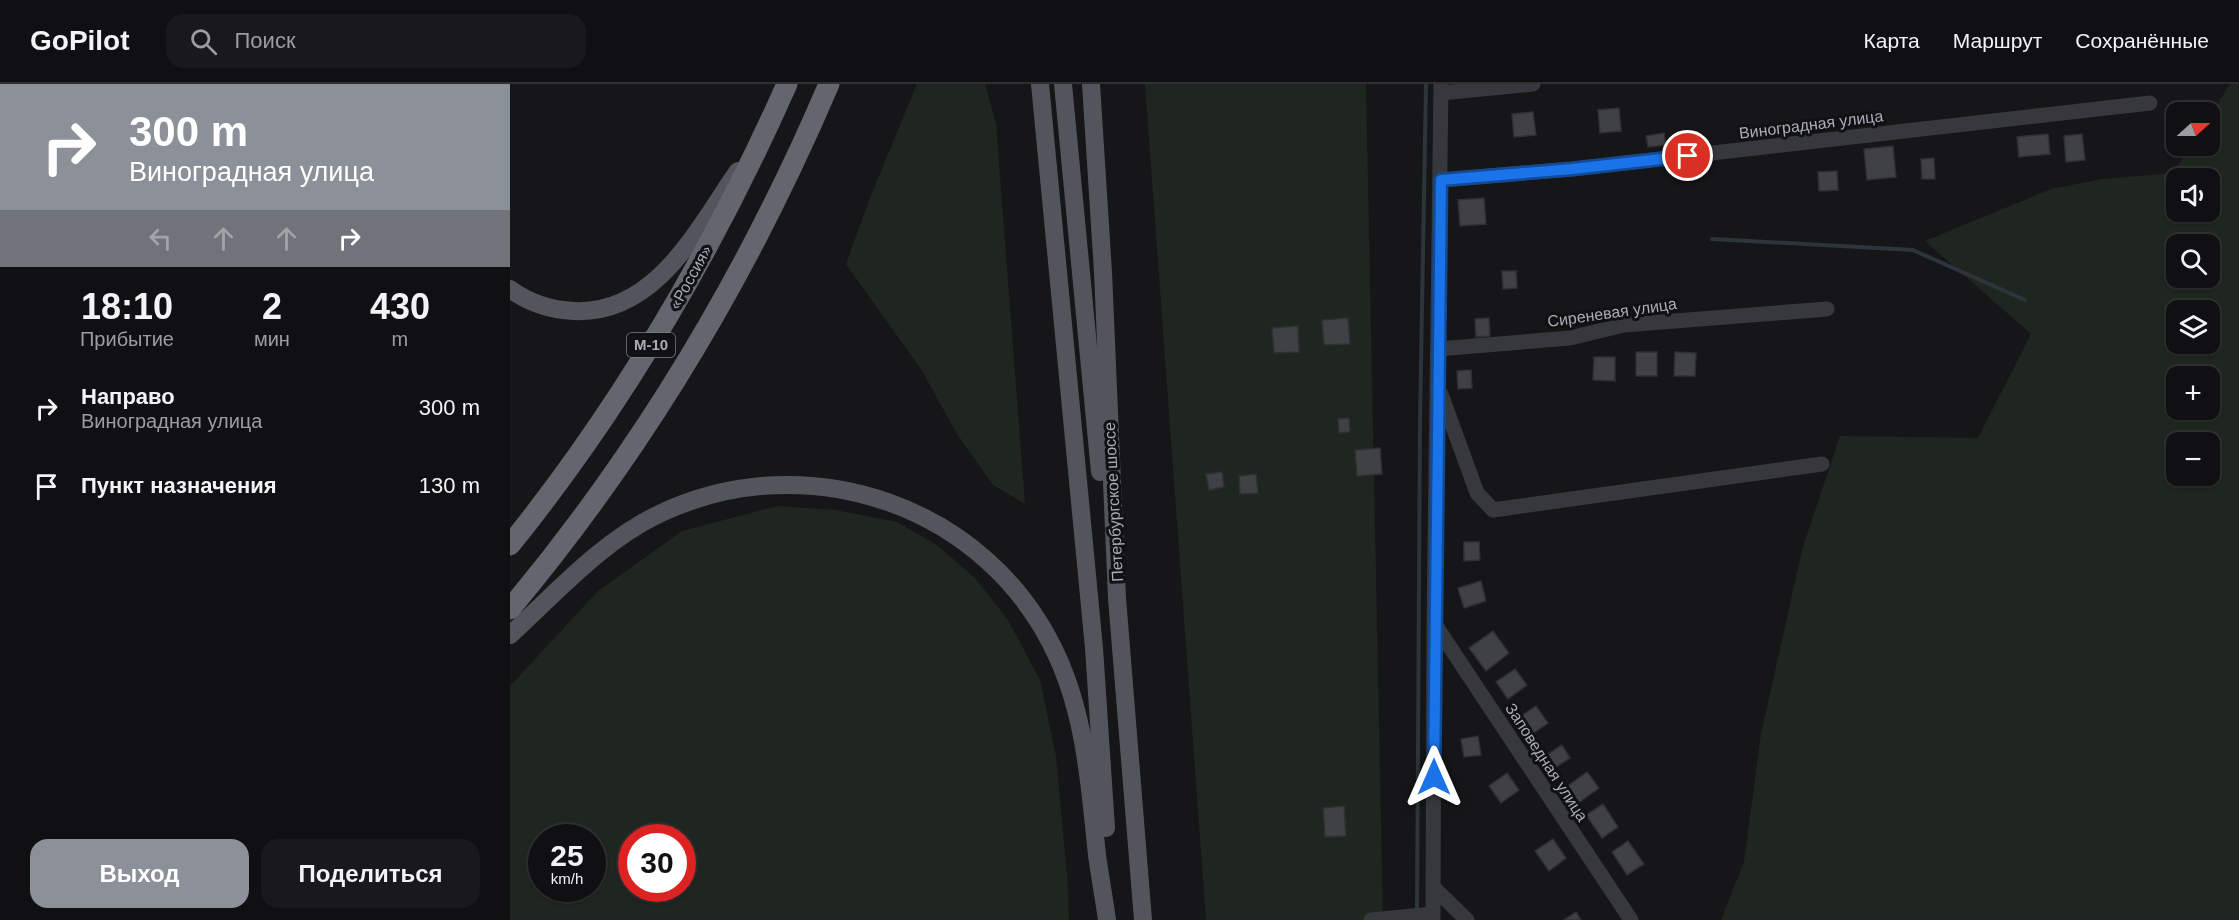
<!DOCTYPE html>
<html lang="ru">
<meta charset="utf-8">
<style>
:root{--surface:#101012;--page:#19191b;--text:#f1f3f6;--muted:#9c9d9f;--line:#303032;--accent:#8c9099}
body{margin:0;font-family:Helvetica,sans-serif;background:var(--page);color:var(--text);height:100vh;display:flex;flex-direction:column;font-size:22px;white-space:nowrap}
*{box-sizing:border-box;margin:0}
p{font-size:20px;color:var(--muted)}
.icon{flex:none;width:33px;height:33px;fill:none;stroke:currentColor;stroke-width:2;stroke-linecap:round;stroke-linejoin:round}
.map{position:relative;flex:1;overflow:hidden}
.sheet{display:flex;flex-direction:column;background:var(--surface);width:510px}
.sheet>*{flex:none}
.guide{background:#8c9099;color:#fff;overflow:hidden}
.needle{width:39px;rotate:69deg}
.controls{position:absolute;left:1656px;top:18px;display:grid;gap:12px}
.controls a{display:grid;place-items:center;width:54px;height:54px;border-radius:12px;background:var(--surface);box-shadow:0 2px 4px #0004,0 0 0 2px var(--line);font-size:30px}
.speed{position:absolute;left:18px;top:740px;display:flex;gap:12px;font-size:30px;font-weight:700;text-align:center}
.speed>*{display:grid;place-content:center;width:78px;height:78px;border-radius:50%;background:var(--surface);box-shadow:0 2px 4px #0004,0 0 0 2px var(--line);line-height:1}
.speed small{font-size:15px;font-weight:400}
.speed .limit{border:9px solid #d22;background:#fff;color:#111}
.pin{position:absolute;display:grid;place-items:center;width:51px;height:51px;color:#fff;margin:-26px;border:3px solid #fff;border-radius:50%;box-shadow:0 2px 6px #0007}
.me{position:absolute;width:66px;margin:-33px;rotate:0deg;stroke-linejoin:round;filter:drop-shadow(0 0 4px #0008)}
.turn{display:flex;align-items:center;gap:21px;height:126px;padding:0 30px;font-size:27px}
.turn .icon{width:78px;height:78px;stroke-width:2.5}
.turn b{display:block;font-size:42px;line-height:51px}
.lanes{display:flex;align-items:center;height:57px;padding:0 30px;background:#0003;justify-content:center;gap:30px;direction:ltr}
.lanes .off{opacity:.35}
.eta{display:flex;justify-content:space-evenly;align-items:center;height:102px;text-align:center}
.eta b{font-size:36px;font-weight:600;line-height:42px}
.action{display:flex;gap:12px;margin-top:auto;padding:12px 30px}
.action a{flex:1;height:69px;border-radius:18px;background:var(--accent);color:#fff;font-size:24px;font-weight:600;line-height:69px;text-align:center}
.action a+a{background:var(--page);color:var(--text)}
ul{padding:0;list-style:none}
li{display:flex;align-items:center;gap:18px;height:78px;padding:0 30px}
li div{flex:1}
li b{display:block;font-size:22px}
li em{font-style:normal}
header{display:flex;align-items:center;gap:36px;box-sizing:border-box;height:84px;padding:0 30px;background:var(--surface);border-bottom:2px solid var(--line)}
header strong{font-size:28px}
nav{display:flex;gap:33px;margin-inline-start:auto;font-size:21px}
.search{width:420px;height:54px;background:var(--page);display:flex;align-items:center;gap:15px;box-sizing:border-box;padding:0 21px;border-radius:18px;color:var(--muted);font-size:22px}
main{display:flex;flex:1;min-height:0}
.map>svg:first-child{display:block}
</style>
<header>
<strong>GoPilot</strong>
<div class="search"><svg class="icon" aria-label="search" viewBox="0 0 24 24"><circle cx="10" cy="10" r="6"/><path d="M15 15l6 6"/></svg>Поиск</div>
<nav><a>Карта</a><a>Маршрут</a><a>Сохранённые</a></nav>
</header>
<main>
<section class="sheet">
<div class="guide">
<div class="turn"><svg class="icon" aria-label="right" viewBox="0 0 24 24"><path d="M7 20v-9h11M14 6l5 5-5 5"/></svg><div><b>300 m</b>Виноградная улица</div></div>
<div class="lanes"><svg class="icon off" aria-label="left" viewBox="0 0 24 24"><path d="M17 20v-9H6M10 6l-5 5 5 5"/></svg><svg class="icon off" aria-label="ahead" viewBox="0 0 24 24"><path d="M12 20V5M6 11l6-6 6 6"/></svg><svg class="icon off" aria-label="ahead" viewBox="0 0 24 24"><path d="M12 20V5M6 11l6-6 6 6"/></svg><svg class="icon" aria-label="right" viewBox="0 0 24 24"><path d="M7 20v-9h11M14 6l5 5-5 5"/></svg></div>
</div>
<div class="eta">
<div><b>18:10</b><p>Прибытие</p></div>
<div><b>2</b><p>мин</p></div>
<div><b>430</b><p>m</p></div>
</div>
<ul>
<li><svg class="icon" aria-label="right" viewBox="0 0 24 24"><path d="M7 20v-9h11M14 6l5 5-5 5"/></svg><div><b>Направо</b><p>Виноградная улица</p></div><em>300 m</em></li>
<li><svg class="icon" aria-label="arrive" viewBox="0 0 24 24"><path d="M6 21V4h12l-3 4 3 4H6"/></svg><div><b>Пункт назначения</b></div><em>130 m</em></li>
</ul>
<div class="action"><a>Выход</a><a>Поделиться</a></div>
</section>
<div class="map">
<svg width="1729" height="836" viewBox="0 0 1729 836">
<rect width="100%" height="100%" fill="#161618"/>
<path fill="#1e261f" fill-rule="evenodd" d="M407 0H475L486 39 515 420 483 401 447 350 411 285 336 180 361 111Z
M635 0H856L873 836H696Z
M1720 0H1729V836H1211L1234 778 1251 650 1292 466 1330 352 1468 354 1521 250 1415 157 1541 105 1592 95 1663 89 1681 62H1700V32ZM1666 94H1700V128H1666ZM1666 160H1700V194H1666ZM1666 226H1700V260H1666ZM1666 292H1700V326H1666ZM1666 358H1700V392H1666Z
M267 422 325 426 387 438 427 461 466 495 498 536 530 596 546 672 558 802 559 836H0V602L87 508 172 447ZM32 753H82V804H32ZM122 753H172V804H122Z"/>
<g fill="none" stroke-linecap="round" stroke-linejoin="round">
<path stroke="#2c353c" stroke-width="4" d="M1202 155 1403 166 1515 216
M907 826 910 336 916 0"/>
</g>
<path fill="#404145" stroke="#303034" stroke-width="1.5" d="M1109 24 1111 47 1090 49 1088 26Z
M1023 28 1026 51 1004 53 1002 30Z
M1154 49 1156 61 1138 63 1136 52Z
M1538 50 1540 70 1509 73 1507 53Z
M1572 50 1575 76 1556 78 1554 52Z
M1383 62 1386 93 1357 96 1354 65Z
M1424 74 1425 95H1412L1411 75Z
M1327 87 1328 106 1309 107 1308 88Z
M974 114 976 140 950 142 948 116Z
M992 187H1006L1007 204 993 205Z
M838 234 840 260 814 261 812 236Z
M979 234 980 252 966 253 965 235Z
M788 242 789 268 764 269 762 244Z
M1126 268H1147V292H1126Z
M1165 268 1186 269 1185 292H1164Z
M1084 273H1105V297L1083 296Z
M961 286 962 304 948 305 947 287Z
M839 334 840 348 829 349 828 335Z
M870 364 872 390 847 392 845 366Z
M712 388 714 403 699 406 696 390Z
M746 390 748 409 730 410 729 392Z
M954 458H969L970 476 954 477Z
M971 497 976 517 954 524 948 504Z
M983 547 999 569 976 587 959 564Z
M1005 585 1017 601 998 615 986 598Z
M1026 622 1038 639 1019 652 1007 635Z
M968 652 971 671 954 673 951 655Z
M1052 661 1060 674 1043 685 1035 672Z
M1077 688 1089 704 1067 720 1055 704Z
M997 689 1009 706 991 719 979 702Z
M1093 720 1108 743 1092 754 1076 731Z
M834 722 836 752 815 753 813 724Z
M1043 755 1056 774 1039 787 1025 767Z
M1118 757 1134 780 1117 791 1102 768Z
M1066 828 1071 836H1054Z"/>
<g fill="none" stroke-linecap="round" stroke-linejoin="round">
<path stroke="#37383d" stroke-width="15" d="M931 9 1023 0
M931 96 1062 85 1640 19
M928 265 1060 254 1114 241 1317 225
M931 310 967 409 983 426 1312 380
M924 539 1121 836
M923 803 957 836
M861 836 923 830
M923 836 924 539 931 0"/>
<path stroke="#53555c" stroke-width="18" d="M530 0 584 564 596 744
M553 0 590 388
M581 0 593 188 607 514 633 836
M0 205C19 219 41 226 64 227 146 231 188 144 228 87
M0 551C47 508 91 458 149 430 298 359 480 422 548 574 576 636 580 705 587 771 590 793 594 814 597 836"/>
<path stroke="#63666e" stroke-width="21" d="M0 461C113 321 204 164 277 0
M0 525C132 367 238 190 319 0"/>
</g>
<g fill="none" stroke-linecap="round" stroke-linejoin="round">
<defs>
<path id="route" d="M924 693 931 96 1062 85 1178 72"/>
</defs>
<use href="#route" stroke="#114b97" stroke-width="15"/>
<use href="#route" stroke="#1a73e8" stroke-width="10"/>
</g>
<g text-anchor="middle" stroke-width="6" stroke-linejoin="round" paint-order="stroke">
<rect fill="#111113" stroke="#7b7e86" stroke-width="1.5" x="117" y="249" width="48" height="24" rx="4.5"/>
<g font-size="15" font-weight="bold" fill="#a8adb8">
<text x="141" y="266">М-10</text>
</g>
<g font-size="16" fill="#a8adb8" stroke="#111113">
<text transform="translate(1301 40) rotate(-7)" y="6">Виноградная улица</text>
<text transform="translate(180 193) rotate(-61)" y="6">«Россия»</text>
<text transform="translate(1102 228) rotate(-8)" y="6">Сиреневая улица</text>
<text transform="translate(603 418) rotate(-93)" y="6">Петербургское шоссе</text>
<text transform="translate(1037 678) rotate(57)" y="6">Заповедная улица</text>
</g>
</g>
</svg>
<div class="controls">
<a><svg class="needle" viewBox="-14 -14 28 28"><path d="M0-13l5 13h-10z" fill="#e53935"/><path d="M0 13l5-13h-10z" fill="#9c9d9f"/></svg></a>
<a><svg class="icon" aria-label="sound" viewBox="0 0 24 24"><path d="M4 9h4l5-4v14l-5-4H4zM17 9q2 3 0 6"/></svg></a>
<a><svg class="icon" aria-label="search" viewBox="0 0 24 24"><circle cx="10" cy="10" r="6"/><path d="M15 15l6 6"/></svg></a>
<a><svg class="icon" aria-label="layers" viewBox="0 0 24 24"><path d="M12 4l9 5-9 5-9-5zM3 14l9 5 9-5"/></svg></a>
<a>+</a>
<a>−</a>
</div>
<div class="speed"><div>25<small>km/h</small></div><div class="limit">30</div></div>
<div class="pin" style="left:1178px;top:72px;background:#d93025"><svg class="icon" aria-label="arrive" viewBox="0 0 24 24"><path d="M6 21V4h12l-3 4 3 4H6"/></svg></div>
<svg class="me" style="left:924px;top:693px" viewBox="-20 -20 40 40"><path d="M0-17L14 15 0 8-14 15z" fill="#1a73e8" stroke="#fff" stroke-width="4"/></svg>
</div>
</main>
